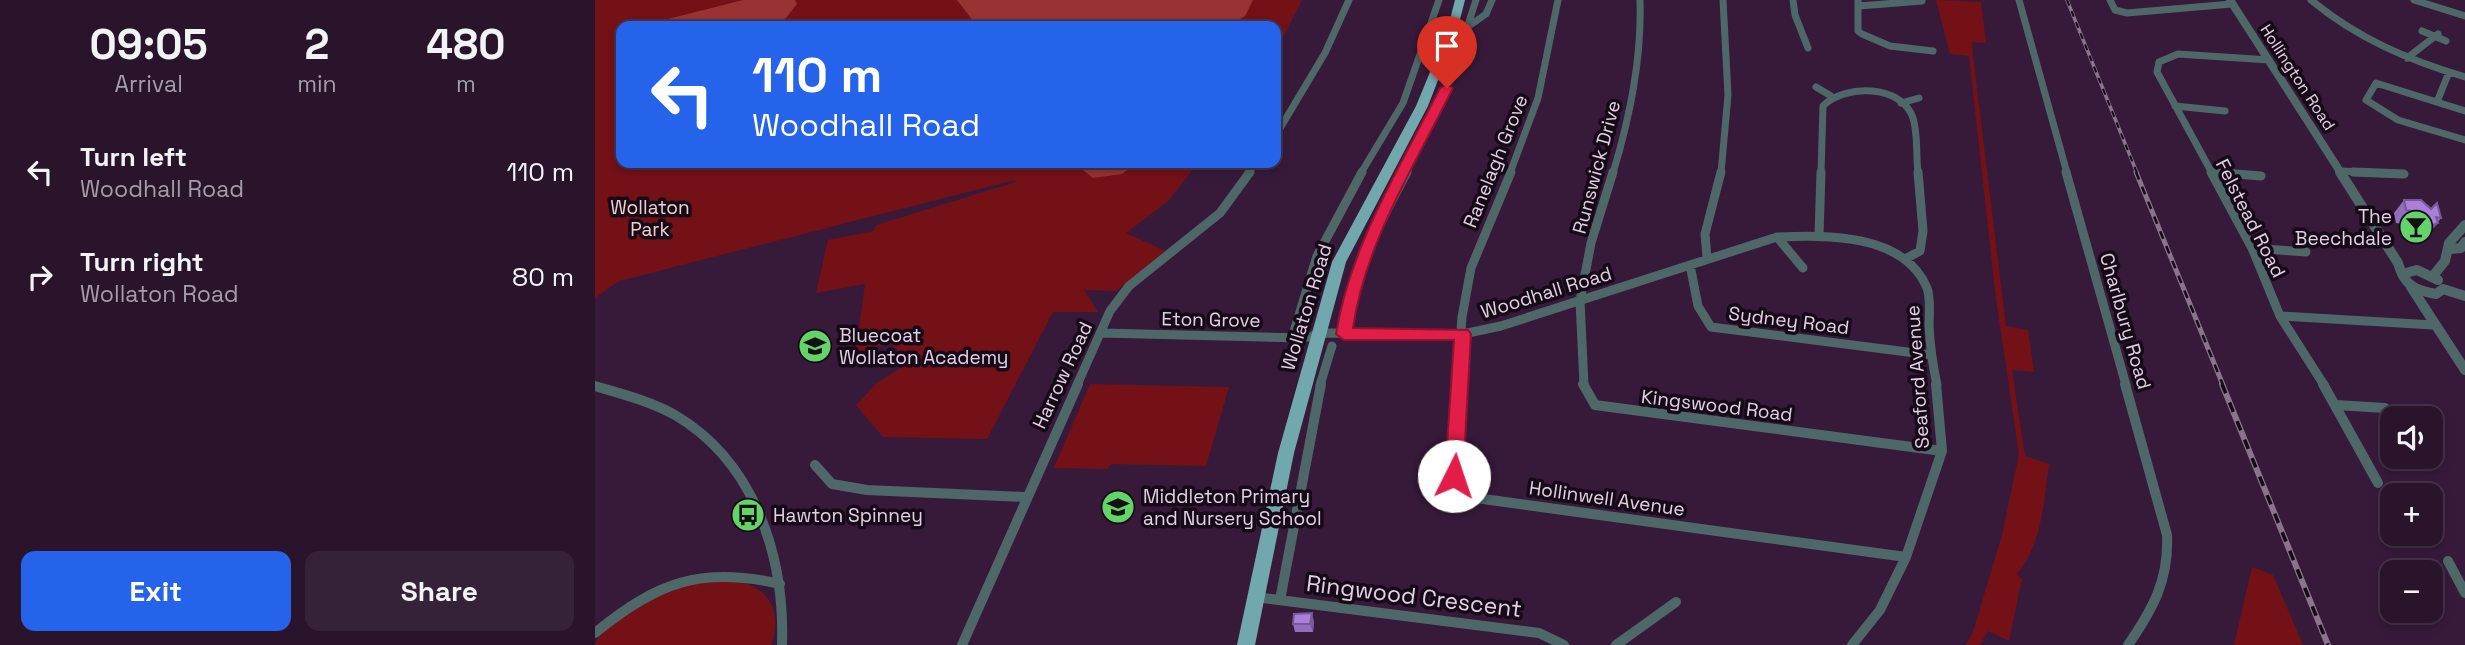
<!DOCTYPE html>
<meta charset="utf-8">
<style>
:root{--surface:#29142c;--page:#352138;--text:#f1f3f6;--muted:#a59ea9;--line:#453348;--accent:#2563eb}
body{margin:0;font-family:"Space Grotesk",sans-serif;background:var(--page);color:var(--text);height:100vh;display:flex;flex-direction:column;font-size:26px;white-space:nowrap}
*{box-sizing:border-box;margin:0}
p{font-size:23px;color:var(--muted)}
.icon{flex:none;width:38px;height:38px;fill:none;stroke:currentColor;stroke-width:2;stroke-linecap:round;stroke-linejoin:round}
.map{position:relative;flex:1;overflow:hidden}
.details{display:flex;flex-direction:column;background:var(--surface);width:595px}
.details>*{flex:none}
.hud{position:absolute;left:21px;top:21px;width:665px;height:147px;border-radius:14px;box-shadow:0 4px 10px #0003,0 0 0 2px var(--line);background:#2563eb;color:#fff;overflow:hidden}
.buttons{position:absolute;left:1785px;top:406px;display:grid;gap:14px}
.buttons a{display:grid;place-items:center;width:63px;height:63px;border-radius:14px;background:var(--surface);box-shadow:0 4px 10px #0003,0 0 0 2px var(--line);font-size:35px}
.pin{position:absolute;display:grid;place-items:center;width:60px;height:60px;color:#fff;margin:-72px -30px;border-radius:50% 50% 50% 0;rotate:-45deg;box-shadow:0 0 7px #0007}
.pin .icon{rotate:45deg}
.me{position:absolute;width:77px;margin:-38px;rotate:4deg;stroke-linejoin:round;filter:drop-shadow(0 0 5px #0008)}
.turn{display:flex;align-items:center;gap:24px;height:147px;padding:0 21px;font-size:32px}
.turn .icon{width:91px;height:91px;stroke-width:2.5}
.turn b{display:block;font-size:49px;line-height:60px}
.eta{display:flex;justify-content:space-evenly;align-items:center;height:119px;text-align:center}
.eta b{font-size:42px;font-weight:700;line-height:49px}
.primary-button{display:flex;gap:14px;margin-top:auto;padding:14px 21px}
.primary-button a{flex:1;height:80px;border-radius:14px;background:var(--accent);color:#fff;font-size:28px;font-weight:700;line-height:80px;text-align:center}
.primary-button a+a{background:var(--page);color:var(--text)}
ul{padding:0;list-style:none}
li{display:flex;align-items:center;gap:21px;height:105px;padding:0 21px}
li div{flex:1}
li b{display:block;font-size:26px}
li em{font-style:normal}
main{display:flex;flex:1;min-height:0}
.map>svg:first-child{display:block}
</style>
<main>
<section class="details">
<div class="eta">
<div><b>09:05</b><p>Arrival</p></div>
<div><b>2</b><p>min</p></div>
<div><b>480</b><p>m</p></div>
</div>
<ul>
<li><svg class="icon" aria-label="left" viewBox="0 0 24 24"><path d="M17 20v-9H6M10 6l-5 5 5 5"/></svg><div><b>Turn left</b><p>Woodhall Road</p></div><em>110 m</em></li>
<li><svg class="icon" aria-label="right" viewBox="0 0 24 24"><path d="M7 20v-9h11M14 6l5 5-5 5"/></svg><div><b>Turn right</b><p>Wollaton Road</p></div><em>80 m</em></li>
</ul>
<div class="primary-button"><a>Exit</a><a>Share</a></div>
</section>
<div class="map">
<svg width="1870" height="645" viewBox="0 0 1870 645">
<rect width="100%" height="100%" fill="#371a3a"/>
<path fill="#731117" d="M0 0H707L681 51V26H26V163H603L573 201 531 233 570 251 521 291 489 290 503 312H458L392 439 288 437 261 405 282 383 316 361 294 343 260 355 270 284 221 293 233 240 279 231 281 225 421 182 420 180 24 281 0 298Z
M1341 0 1386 2 1391 43 1377 42 1378 56 1411 326 1433 330 1439 372 1417 370 1430 456 1454 464C1449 500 1447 545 1422 574L1427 579 1414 641 1393 631 1385 645H1371L1378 632 1407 535 1424 454 1401 299 1374 56 1355 54Z
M495 384 634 387 611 466 517 464 512 469 459 468Z
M1657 567 1678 575 1708 645H1639Z
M102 582C115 582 132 579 146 582 177 589 187 617 176 645H0C11 616 73 591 102 582Z"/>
<path fill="#993232" d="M148 0H200L202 4 191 18 175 26H62L69 20Z
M362 0H658L650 16 633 26H382Z
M479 163H541L527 174 498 178Z"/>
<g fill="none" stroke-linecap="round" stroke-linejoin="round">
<path stroke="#3a8b3d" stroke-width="2" d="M496 163V168"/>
<path stroke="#4e686a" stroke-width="7" d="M1198 0 1200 15 1213 48
M1263 0V31L1267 34 1295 46 1338 51
M1424 0 1472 173
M1515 0 1520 10 1532 13 1637 4
M1716 0C1762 38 1813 60 1870 77
M1819 0 1870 16
M1264 6 1327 1
M874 26 891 14 897 0
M1827 31 1851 41
M1812 58 1843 34
M1221 87 1236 96
M1842 102 1854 72
M1306 103 1324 98
M1580 106 1630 111
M1870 111 1781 83 1771 100 1803 120 1870 140
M681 135 730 53 754 0
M1744 171 1796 173
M1616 172 1634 173
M653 173 661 163
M766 173 808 103 844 0
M811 173 856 77 881 0
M915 173 943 98 963 0
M1018 173C1035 117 1047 59 1045 0
M1126 173 1133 95 1128 0
M1226 173 1228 106C1249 84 1307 84 1318 118 1323 134 1321 156 1323 173
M1617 173 1562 72 1564 62 1583 54 1674 60"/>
<path stroke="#4e686a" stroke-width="9" d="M1471 172 1531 385
M1616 172 1657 248 1685 316 1729 385
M1616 172 1666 176
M1758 172 1809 174
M1224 235 1226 172
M1182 237 1208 268
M1657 248 1711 252
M1112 258 1110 234 1126 172
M1310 259 1325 251 1328 231 1323 172
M1095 265 1103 306 1116 327 1336 355
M1685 316 1838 325
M507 333 707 338 732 333 868 334 906 326 1182 237C1231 235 1309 233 1332 288 1336 298 1334 315 1334 326 1335 346 1338 366 1342 385
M749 334C758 274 784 224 812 172
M697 338 722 256 767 172
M482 385 515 311 534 286 625 213 655 172
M725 385 737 346
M862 385 867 317 876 268 916 172
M989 385 985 301 996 243 1018 172"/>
<path stroke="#4e686a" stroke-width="10" d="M862 384 859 476 869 490 881 498 1311 557
M988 384 1000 405 1347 451
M1530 384 1572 535C1574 580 1558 609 1533 645
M1728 384 1783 483
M0 386C27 394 55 401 80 415 160 462 190 557 187 645
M1741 405 1790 408
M220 465 237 484 272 490 430 497
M1853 561 1870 593
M660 597 944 633 969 645
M685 600 726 384
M0 633C62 582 106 566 185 584
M367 645 483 384
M1021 645 1081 602
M1257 645 1285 610 1311 557 1347 451 1341 384"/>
<path stroke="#4e686a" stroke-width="8" d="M1635 0 1746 173"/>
<path stroke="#4e686a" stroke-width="10" d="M1745 172 1803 263C1809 285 1819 290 1841 294L1848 289
M1856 249 1866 248 1870 242
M1807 274 1822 270 1843 280
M1838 276 1850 261 1854 243 1870 225
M1816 287 1870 370
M1848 289 1870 296"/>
<path fill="#71a8ae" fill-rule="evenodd" d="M860 0H870L862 31 833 106 751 262 699 453 660 645H642L683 453 737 262 821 106 852 31Z"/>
<defs>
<path id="rail-far2" d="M1472 0 1542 173"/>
<path id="rail-far1" d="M1541 172 1628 385"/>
<path id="rail" d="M1627 384 1733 645"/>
</defs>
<use href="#rail-far2" stroke="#8b738d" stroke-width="3.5"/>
<use href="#rail-far1" stroke="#8b738d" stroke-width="5"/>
<use href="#rail" stroke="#8b738d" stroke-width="6"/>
<use href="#rail-far2" stroke="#170a18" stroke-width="2" stroke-dasharray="6" stroke-linecap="butt"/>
<use href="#rail-far1" stroke="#170a18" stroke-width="2.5" stroke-dasharray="8" stroke-linecap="butt"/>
<use href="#rail" stroke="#170a18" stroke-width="3.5" stroke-dasharray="10" stroke-linecap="butt"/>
</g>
<path fill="#916dbb" d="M1809 200 1836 209 1846 218 1832 236 1822 240 1806 224 1801 223 1799 213Z
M719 621 718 632H700L698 624Z"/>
<path fill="#765999" d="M1843 223 1832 236 1822 240 1833 227Z
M717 613 719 621 718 632 715 624Z"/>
<path fill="#a97fda" stroke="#765999" stroke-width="2" d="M1809 200H1826L1836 209 1842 203 1846 218 1841 217 1843 223 1833 227 1816 211 1811 210Z
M717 613 715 624H698L699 614Z"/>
<path fill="#e11d48" stroke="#92132f" stroke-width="2" d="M852 84 858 88C820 165 770 243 758 328L873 330 876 334 868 476 859 483 850 476 859 340H749L741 334C755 246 805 167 845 88Z"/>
<defs>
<symbol id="bar-disc" viewBox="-11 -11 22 22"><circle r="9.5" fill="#64d468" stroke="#170a18"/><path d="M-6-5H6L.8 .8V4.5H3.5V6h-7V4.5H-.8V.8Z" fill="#111"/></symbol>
<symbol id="school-disc" viewBox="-11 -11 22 22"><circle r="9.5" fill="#64d468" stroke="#170a18"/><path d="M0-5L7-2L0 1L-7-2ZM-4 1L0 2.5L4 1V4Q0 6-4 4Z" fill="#111"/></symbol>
<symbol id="bus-disc" viewBox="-11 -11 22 22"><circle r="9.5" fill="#64d468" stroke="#170a18"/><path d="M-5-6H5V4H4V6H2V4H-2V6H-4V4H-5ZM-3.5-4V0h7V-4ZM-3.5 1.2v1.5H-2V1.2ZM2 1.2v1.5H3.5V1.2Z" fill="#111"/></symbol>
</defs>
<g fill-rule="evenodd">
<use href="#bar-disc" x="1802" y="208" width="38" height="38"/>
<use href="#school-disc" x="201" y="327" width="38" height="38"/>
<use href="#school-disc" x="504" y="488" width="38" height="38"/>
<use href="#bus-disc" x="134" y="496" width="38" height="38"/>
</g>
<g text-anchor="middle" stroke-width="7" stroke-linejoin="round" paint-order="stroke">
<g font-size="16" fill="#e3d0e5" stroke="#170a18">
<text transform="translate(1703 77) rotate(57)" y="6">Hollington Road</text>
</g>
<g font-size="19" fill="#e3d0e5" stroke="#170a18">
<text transform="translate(900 161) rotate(-68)" y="7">Ranelagh Grove</text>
<text transform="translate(1001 167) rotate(-75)" y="7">Runswick Drive</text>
<text transform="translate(1656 218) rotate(63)" y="7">Felstead Road</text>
<text transform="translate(951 292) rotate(-17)" y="7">Woodhall Road</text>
<text transform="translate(711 307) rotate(-73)" y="7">Wollaton Road</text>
<text transform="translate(616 319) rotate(1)" y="7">Eton Grove</text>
<text transform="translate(1194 320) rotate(7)" y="7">Sydney Road</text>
<text transform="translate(1531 321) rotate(74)" y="7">Charlbury Road</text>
<text transform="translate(467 375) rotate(-65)" y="7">Harrow Road</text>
<text transform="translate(1322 377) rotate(-94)" y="7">Seaford Avenue</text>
<text transform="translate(1122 405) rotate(7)" y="7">Kingswood Road</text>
<text transform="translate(1012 498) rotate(8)" y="7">Hollinwell Avenue</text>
</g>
<g font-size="19" fill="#edcfcc" stroke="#170a18">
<text x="55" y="214">Wollaton<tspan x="55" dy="22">Park</tspan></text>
</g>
<g font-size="19" fill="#e3d0e5" stroke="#170a18" text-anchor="start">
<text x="1797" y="223" text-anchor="end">The<tspan x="1797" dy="22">Beechdale</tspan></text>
<text x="244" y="342">Bluecoat<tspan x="244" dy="22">Wollaton Academy</tspan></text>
<text x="548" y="503">Middleton Primary<tspan x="548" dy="22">and Nursery School</tspan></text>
<text x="178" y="522">Hawton Spinney</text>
</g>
<g font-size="23" fill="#e3d0e5" stroke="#170a18">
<text transform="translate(819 596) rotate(7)" y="8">Ringwood Crescent</text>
</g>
</g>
</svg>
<div class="buttons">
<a><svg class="icon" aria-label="sound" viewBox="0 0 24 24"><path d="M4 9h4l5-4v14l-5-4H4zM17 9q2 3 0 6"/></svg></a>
<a>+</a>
<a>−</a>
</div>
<div class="pin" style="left:852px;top:88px;background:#d93025"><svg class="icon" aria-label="arrive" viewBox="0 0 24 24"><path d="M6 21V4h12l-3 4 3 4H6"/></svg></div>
<svg class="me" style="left:859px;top:476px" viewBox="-20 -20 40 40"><circle r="19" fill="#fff"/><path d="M0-13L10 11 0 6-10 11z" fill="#e11d48"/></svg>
<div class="hud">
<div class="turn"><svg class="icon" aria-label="left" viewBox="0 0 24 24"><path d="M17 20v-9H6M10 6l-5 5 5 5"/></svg><div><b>110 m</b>Woodhall Road</div></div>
</div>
</div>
</main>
